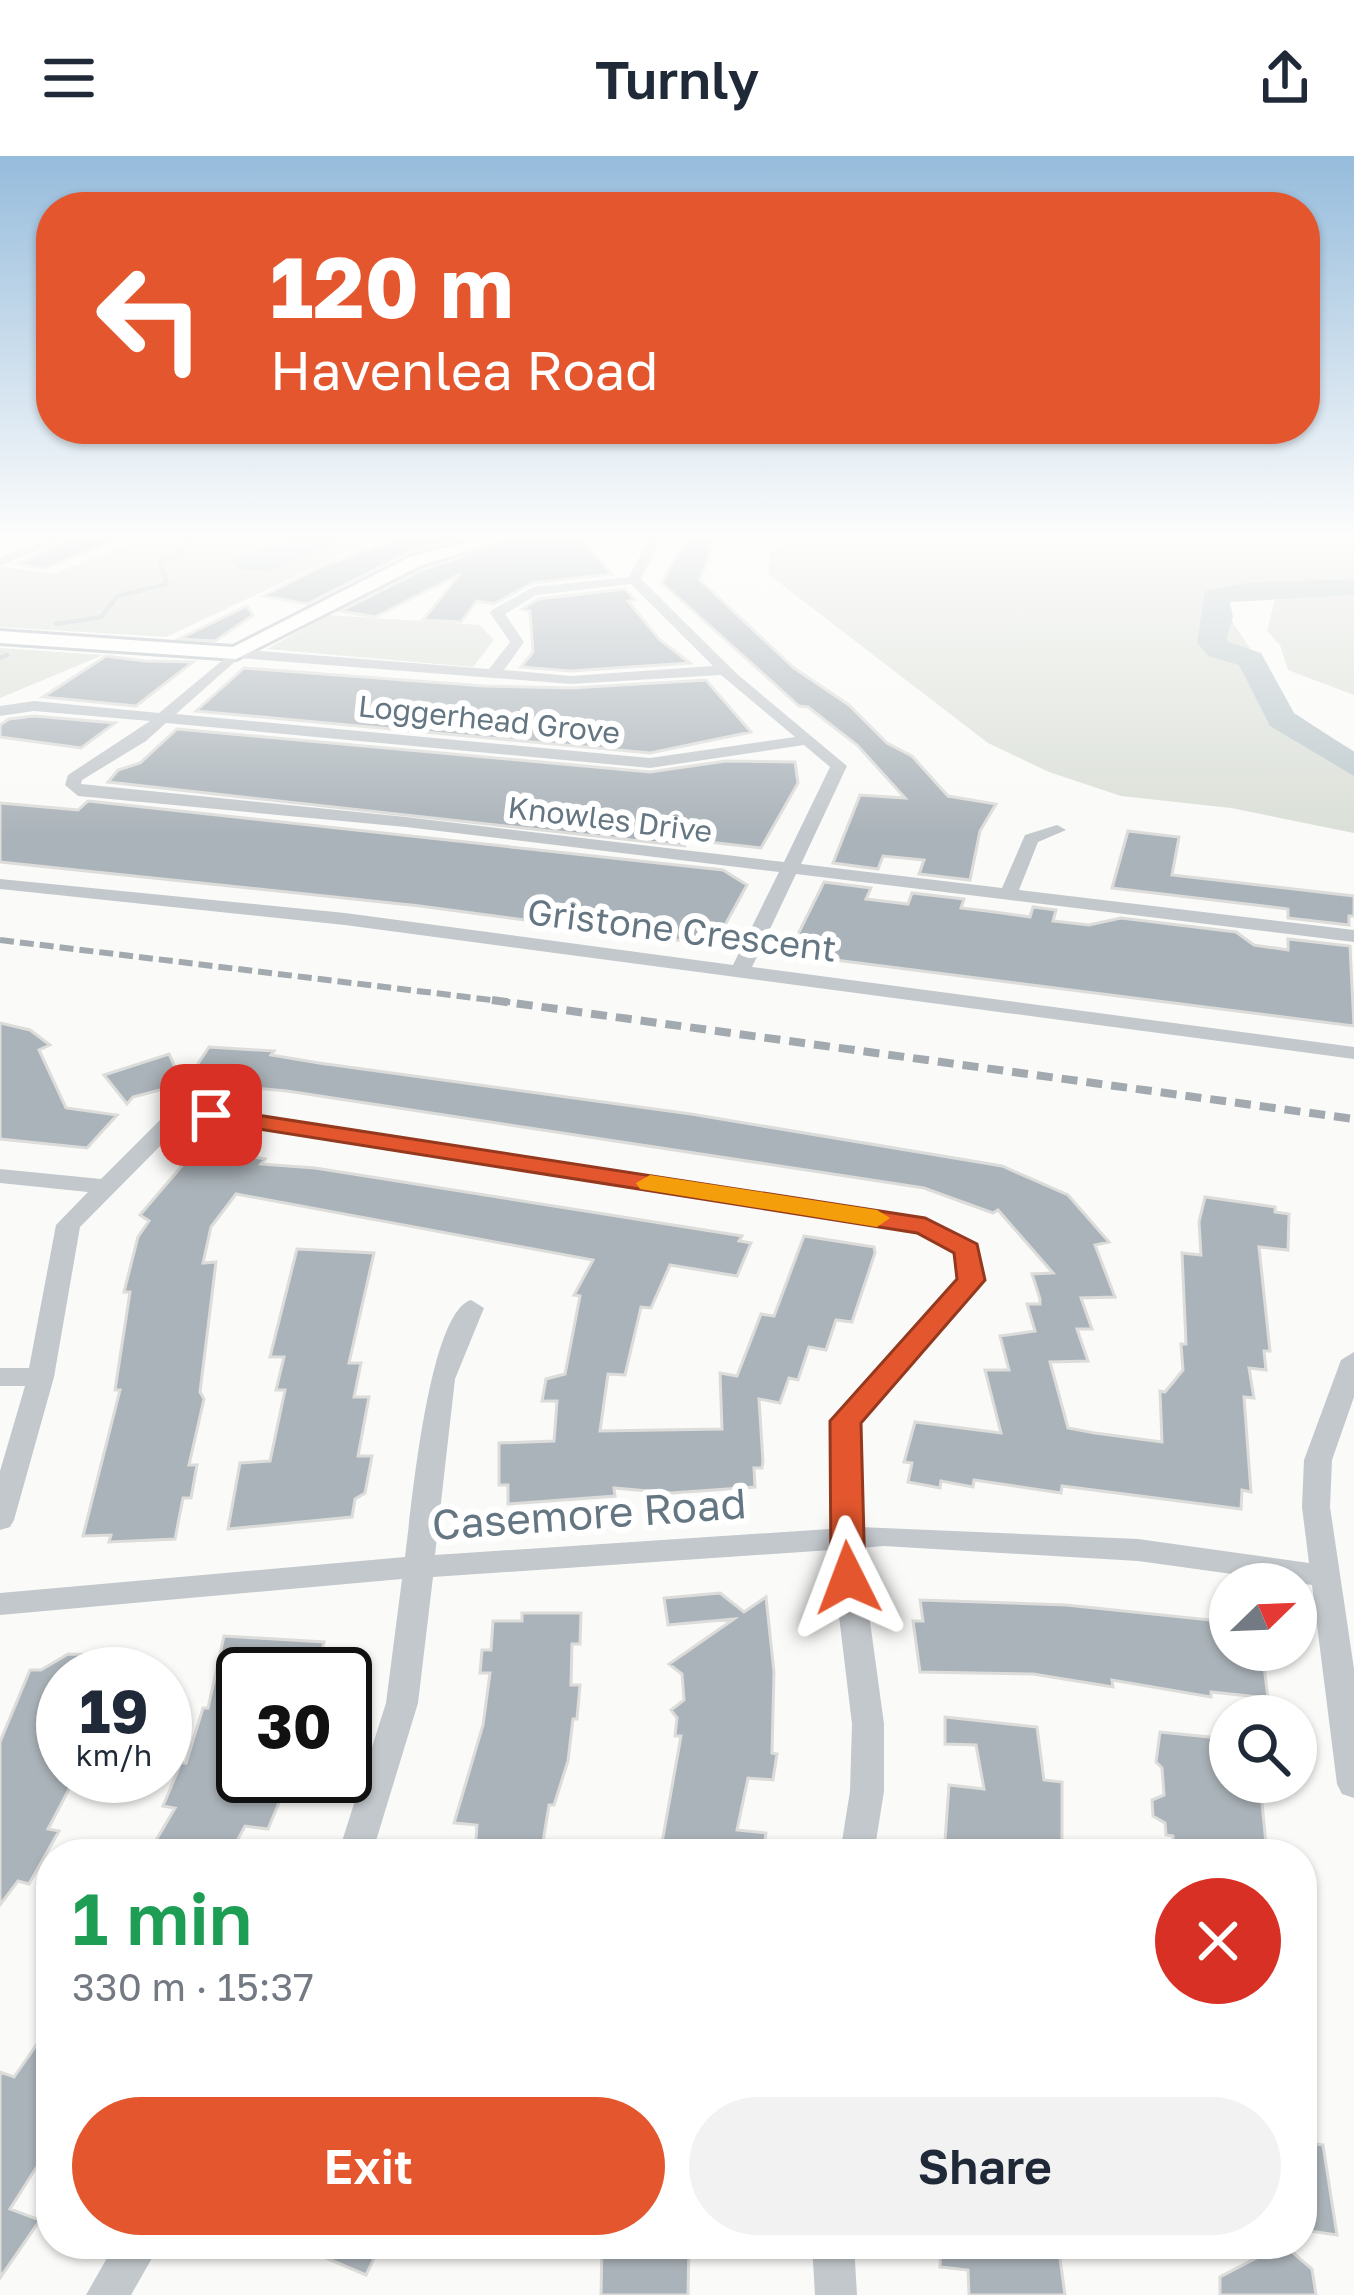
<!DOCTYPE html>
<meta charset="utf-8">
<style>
:root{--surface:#fff;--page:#f2f2f3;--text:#1f2937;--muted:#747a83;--accent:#e4572e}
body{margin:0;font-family:"Golos Text",sans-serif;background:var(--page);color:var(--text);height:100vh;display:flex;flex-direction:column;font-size:45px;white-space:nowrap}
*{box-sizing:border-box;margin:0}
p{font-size:39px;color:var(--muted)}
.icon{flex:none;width:66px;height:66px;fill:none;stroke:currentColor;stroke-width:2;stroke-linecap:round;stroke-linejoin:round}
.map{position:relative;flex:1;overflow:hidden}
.panel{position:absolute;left:36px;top:1683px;width:1281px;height:420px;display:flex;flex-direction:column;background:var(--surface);border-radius:48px;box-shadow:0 3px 9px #0004}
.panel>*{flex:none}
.guide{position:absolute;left:36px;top:36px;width:1284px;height:252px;border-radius:48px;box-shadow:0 3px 9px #0004;background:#e4572e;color:#fff;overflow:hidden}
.needle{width:78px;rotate:67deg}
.controls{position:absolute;left:1209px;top:1407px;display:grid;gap:24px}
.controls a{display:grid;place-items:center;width:108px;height:108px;border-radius:50%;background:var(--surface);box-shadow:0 3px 9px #0004;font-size:60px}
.speed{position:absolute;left:36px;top:1491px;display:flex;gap:24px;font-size:60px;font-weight:700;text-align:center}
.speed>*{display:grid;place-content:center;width:156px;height:156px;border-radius:50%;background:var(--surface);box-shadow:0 3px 9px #0004;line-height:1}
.speed small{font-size:30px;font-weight:400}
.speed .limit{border:6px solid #111;border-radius:18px;background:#fff;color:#111}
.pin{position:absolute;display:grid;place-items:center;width:102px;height:102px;color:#fff;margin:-51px;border-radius:24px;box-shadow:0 6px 18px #0006}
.me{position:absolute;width:132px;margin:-66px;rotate:357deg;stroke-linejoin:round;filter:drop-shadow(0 0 9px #0008)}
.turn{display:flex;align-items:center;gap:42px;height:252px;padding:0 36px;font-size:54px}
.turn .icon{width:156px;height:156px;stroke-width:2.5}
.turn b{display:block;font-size:84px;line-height:102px}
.round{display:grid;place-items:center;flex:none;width:126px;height:126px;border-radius:63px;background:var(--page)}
.overview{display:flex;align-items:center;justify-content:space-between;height:204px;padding:0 36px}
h1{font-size:72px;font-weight:600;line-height:90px;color:#1e9e55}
.primary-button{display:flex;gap:24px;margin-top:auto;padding:24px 36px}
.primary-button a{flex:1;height:138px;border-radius:72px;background:var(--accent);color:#fff;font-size:48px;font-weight:600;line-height:138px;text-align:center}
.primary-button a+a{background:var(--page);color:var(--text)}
header{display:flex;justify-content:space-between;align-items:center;height:156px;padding:0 36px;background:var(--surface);font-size:54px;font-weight:600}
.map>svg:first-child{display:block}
</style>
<header><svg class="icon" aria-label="menu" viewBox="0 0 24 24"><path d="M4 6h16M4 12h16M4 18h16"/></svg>Turnly<svg class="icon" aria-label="share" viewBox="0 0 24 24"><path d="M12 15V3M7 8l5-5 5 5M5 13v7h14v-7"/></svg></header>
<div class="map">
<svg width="1354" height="2139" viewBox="0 0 1354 2139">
<rect width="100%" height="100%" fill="#fafaf8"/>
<path fill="#dadfd7" d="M147 381H379L166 481 0 471V410L54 418Z
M791 381H1354V423L1237 433 1225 439 1223 452 1260 507 1278 550 1354 595V677L1231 652 1121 640 1049 616 988 587 768 418 771 396Z
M1354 435V539L1288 514 1280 489 1267 475 1275 444Z
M328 459 479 469 494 484 473 511 267 493Z
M0 492 103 499 0 542Z"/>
<path fill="#bbc7cb" d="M306 381H349L270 415 238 413 231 404Z"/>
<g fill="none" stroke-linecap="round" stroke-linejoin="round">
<path stroke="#bbc7cb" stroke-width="4.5" d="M56 468 101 461 118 440 167 428 160 407 182 395 189 381
M0 502 7 499"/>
<path fill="#bbc7cb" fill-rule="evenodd" d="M1354 423V439L1230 446 1233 461 1226 485 1261 497 1294 557 1354 596V620L1270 570 1239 509 1208 500 1197 487 1205 435 1246 427Z"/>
</g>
<path fill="#aab3b9" stroke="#dcdcda" stroke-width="3" d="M76 381 121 382 44 413 17 408Z
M404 381H469L408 397 307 448 263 440 325 409Z
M518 381H579L612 418 533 427 494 448 477 445 461 466 423 464 460 418 375 461 341 455 424 413Z
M686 381H716L700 424 794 512 849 549 887 587 912 600 948 640 996 648 980 675 970 724 919 718 924 704 883 700 878 713 833 707 860 639 905 642 857 589 808 551 799 550 662 427Z
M625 433 635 444 628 445 659 483 690 507 571 515 521 511 533 496 530 455 522 453 538 443Z
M247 450 253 459 215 485 179 483Z
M106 500 144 505 193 506 136 550 43 541Z
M244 512 484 530 571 532 706 524 751 576 650 597 196 555Z
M34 560 115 567 81 592 0 581V569L9 563Z
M177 573 650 616 726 605 795 606 798 627 761 692 674 682 686 690 108 626 118 614 140 607Z
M88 645 723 714 747 729 714 789 420 750 0 706V647L78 654Z
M1128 675 1179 681 1172 719 1354 740V760H1349V769L1288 762V753L1112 732Z
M824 726 871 732 866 743 908 748 912 737 964 743 961 752 987 755 1030 761 1033 751 1056 754 1053 765 1089 769 1121 762 1236 776 1254 789 1288 794V783L1350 790 1354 870 788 798Z
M0 867 30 874 50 889 39 894 66 952 117 959 87 992 0 983Z
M209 891 274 895 271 899 319 907 691 958 1002 1010 1068 1039 1109 1086 1095 1089 1115 1141 1081 1142 1092 1173H1077L1088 1205 1050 1206 1068 1272 1095 1277 1162 1286 1160 1235 1165 1236 1183 1214 1181 1188H1186L1182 1097 1201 1099 1199 1066 1205 1041 1275 1051V1056L1289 1058 1288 1094 1259 1091 1270 1195H1264L1266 1214 1249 1212 1254 1242 1244 1241 1251 1336 1242 1334 1241 1353 1062 1330 1061 1337 974 1324 973 1331 941 1325 940 1332 908 1326 912 1307 904 1306 915 1266 1001 1277 985 1214H1009L1000 1180 1035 1175 1027 1148H1040V1143L1032 1118 1053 1117 998 1054 993 1057 924 1032 287 935 186 926Z
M169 898 183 928 133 941 127 948 104 919Z
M207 989 257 996 254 1001 265 1003 261 1008 315 1012 742 1080 739 1085 751 1087 737 1120 670 1109 651 1152 641 1151 625 1219 608 1218 600 1275 722 1273 720 1217 737 1220 761 1158 774 1160 804 1080 874 1091 875 1097 852 1166 836 1164 826 1194 809 1191 798 1224 789 1222 780 1247 759 1243 763 1306 762 1312H754L755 1331 671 1337 614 1332 615 1340 508 1348V1329H499V1287L554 1285 557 1245H542L546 1223 565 1218 580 1140 574 1139 593 1104 236 1038 211 1071 203 1107 216 1106 200 1236 204 1243 189 1309H197L191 1342H183L175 1383 109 1386 111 1379 83 1380 120 1234H115L130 1136H124L138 1081 149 1065 140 1059 197 992Z
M297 1093 374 1097 349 1207H361L354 1241H369L358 1300H372L365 1337 355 1343 352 1361 228 1373 240 1307 270 1305 285 1234H276L284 1201H270Z
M720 1437 744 1456 766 1441 774 1516 772 1597 777 1598 773 1624 748 1622 737 1674 766 1677 763 1698H660L681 1580H675L677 1562 671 1554 684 1544 682 1518 669 1508 734 1463 668 1469 664 1442Z
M920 1444 1066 1449 1230 1466V1494H1262L1268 1542 1211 1536V1541L1112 1524 1113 1531 1033 1518 920 1516 913 1465H923Z
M522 1457H581L580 1488H572L571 1529H580L577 1563H573L568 1605 554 1649H549L541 1698H475L477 1669 454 1667 483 1569 490 1517H480L482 1494H491L493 1465H522Z
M224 1480 324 1486 316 1518H243V1620H284L280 1644 268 1673 245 1670 230 1698H148L175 1652 163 1650 181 1607H186L203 1552H208Z
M68 1498 137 1500V1518H63V1620H76L48 1673 59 1675 29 1728 18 1725 0 1749V1586L30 1514H41Z
M945 1561 1037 1571 1044 1624 1062 1626V1698H944L949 1629 984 1633 976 1589 945 1588Z
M1160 1576 1219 1582 1227 1588 1230 1626H1260L1267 1698H1173V1680L1166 1679 1165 1667 1153 1660 1152 1644 1164 1639 1162 1612 1156 1606Z
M51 1868V2018L36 2012 10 2053 40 2064 0 2122V1916L14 1921Z
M1302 1986 1323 1989 1337 2079 1302 2074Z
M293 2088H381L366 2119Z
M602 2088H689L688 2139H601Z
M941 2088H1058L1065 2139H969L968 2114 940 2111Z
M1283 2088 1312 2113 1316 2139H1220V2121Z"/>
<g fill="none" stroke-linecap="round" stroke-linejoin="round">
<defs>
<path id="secondary" d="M486 381H514L422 409 236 503 0 487V475L233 491 410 401Z"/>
</defs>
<use href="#secondary" stroke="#b3babf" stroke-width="6"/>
<path fill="#c3c8cc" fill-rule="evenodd" d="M55 381H72L0 410V402Z
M650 381H662L641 423 737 518 847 610 801 708 1002 732 1025 679 1057 669 1066 674 1038 686 1019 734 1354 774V786L796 718 752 811 1354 891V903L345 769 0 733V723L345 757 733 809 779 716 406 671 78 640 65 629 68 619 150 565 34 555 0 560V550L34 545 159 557 236 493 489 513 510 486 490 457 492 454 533 431 629 421ZM631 428 713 510 571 520 504 514 524 486 505 458 536 439ZM239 502 571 528 721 519 795 581 650 602 176 558ZM166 567 650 612 804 589 830 611 784 706 406 661 81 628 82 624 146 585Z
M222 954 925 1063 976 1089 983 1124 860 1267 859 1371 1138 1383 1309 1407 1302 1351 1304 1304 1341 1204 1354 1196V1241L1332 1304 1330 1351 1354 1513V1642L1342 1638 1337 1628 1312 1429 1138 1405 884 1390 860 1392 884 1568V1635L874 1698H840L850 1635 852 1568 831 1394 433 1421 418 1547 372 1698H338L386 1547 402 1423 0 1459V1437L405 1401C411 1357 428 1156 471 1144L484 1152 455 1223 435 1399 830 1373 832 1265 958 1123 955 1097 918 1076 222 968 181 969 80 1071 54 1221 14 1364 10 1371 0 1374V1315L25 1230H0V1212H29L56 1069 88 1036 0 1027V1013L101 1023 167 957Z
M115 2088H160L131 2139H86Z
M812 2088H854L857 2139H815Z"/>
<use href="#secondary" fill="#fff" fill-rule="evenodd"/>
<path stroke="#a2aab0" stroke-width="6" stroke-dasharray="14 6" stroke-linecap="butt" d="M0 784 516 847"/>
<path stroke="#a2aab0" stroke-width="8" stroke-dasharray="16 9" stroke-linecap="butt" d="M492 844 1354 963"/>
</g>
<linearGradient id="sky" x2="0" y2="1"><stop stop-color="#96bcdc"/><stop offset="0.56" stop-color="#fdfdfc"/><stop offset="1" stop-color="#fdfdfc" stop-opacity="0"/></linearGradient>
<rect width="1354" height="680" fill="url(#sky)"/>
<path fill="#e4572e" stroke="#94391e" stroke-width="3" d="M211 952 925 1062 977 1088 985 1124 861 1267 865 1422 860 1431 848 1434 831 1422 830 1265 957 1123 954 1097 917 1077 202 964 198 959Z"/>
<path fill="#f59e0b" d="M650 1019 877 1054 890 1062 877 1071 640 1033 636 1027Z"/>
<g text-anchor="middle" stroke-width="12" stroke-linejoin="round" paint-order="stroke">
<g font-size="30" fill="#657683" stroke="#fff">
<text transform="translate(489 564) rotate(6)" y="10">Loggerhead Grove</text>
<text transform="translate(610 664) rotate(7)" y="10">Knowles Drive</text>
</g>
<g font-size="36" fill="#657683" stroke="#fff">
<text transform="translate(682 774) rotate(7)" y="13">Gristone Crescent</text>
</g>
<g font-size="42" fill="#657683" stroke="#fff">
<text transform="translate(589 1358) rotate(-4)" y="15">Casemore Road</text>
</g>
</g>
</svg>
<div class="controls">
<a><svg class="needle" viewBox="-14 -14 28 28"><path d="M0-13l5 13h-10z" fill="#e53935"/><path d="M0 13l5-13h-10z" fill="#747a83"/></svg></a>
<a><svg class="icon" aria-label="search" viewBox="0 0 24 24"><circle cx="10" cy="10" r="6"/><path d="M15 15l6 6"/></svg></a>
</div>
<div class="speed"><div>19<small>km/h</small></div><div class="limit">30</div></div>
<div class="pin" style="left:211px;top:959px;background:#d93025"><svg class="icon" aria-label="arrive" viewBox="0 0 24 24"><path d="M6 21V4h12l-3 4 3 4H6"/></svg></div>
<svg class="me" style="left:848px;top:1422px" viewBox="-20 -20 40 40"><path d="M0-17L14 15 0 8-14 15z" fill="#e4572e" stroke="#fff" stroke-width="4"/></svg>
<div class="guide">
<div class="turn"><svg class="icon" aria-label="left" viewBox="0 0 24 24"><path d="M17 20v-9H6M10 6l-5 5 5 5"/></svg><div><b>120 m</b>Havenlea Road</div></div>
</div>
<section class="panel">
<div class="overview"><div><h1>1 min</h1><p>330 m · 15:37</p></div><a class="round" style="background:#d93025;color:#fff"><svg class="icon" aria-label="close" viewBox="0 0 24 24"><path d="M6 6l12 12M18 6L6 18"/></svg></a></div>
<div class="primary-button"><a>Exit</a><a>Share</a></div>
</section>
</div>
